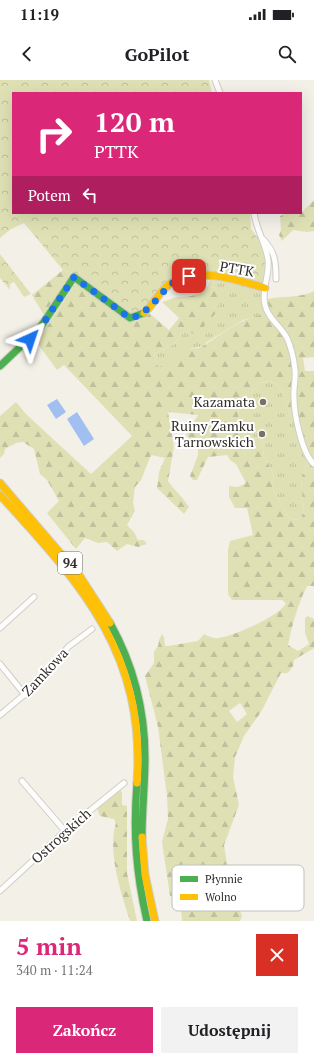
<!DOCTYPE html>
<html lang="pl">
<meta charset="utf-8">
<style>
:root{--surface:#fff;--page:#f2f2f2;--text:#202124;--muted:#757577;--accent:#db2777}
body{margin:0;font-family:"PT Serif",serif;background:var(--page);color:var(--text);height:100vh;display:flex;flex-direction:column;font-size:15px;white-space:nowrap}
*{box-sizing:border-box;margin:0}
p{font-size:13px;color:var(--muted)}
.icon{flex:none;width:22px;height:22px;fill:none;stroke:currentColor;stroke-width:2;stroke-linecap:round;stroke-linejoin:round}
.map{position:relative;height:841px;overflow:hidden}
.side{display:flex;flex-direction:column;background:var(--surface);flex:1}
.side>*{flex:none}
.hud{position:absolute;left:12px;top:12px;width:290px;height:122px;border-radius:0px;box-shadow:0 4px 16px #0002;background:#db2777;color:#fff;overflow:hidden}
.pin{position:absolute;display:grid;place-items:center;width:34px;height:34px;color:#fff;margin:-17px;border-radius:8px;box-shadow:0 2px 6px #0006}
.me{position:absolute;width:44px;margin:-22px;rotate:42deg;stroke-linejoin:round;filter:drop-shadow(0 0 3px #0008)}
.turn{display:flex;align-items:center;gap:14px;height:84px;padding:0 16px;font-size:18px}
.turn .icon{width:52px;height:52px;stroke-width:2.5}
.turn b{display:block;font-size:28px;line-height:34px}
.then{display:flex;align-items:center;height:38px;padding:0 16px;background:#0003;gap:8px;font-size:15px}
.round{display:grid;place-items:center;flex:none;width:42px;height:42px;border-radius:0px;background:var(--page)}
.summary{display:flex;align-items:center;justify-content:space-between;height:68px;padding:0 16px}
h1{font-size:24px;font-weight:700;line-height:30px;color:var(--accent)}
.action{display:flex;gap:8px;margin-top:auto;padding:8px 16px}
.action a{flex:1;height:46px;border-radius:0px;background:var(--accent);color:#fff;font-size:16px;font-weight:700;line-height:46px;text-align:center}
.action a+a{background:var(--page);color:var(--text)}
.status{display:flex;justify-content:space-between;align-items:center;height:28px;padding:0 20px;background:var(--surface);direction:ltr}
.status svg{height:11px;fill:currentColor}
header{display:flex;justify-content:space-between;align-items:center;height:52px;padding:0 16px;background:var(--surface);font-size:18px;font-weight:700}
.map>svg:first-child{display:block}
</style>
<div class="status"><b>11:19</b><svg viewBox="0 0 49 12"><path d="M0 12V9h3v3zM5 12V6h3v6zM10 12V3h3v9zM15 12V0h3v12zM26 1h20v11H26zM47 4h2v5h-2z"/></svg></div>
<header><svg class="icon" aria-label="back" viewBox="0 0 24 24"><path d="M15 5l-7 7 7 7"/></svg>GoPilot<svg class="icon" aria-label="search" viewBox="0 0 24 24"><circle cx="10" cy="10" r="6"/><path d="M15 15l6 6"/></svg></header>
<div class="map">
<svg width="314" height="841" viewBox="0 0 314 841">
<defs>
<pattern id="grass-tufts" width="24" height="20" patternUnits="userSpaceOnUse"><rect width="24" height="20" fill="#dfe1b5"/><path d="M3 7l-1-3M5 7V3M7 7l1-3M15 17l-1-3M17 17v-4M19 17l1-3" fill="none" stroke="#c0c19c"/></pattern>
<pattern id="forest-firs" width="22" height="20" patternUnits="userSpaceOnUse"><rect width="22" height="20" fill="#dfe1b5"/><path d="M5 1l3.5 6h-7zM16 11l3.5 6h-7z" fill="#c0c19c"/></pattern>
<pattern id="park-crowns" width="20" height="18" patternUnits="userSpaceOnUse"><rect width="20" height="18" fill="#dfe1b5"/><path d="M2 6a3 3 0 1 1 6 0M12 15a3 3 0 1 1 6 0" fill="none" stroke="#c0c19c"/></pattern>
</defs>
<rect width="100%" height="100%" fill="#f3f0e8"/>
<path fill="url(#grass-tufts)" d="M211 198 265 208V228L261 235 243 240 207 262 203 266C185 270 180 268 168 285L158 287 154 274 174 264 184 252 215 208 208 206Z
M269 301C287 305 284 331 296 342L308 379 306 389 301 399 304 433C301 439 295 442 289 438L272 408 274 395 264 377 262 362 259 357C235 366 236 330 242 317L252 312 260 303Z"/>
<path fill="url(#forest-firs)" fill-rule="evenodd" d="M314 120V151L307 152 293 150 282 161 279 155 281 150 280 136 286 133H301Z
M63 190 73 193 45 237 32 215Z
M77 201 130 242 139 240 148 232 169 250 179 238 162 222C167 221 172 218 177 217 191 216 199 217 208 206L215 208 220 221 216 233 197 254 184 252 174 264 154 274 158 287C174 284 168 278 180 271 188 267 197 270 203 266 222 254 238 240 261 235L265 228 264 220C280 215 299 219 314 211V277L303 278 305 291H314V506H307C298 524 292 545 288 565L298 571 309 564 305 553V538L308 536 314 539V568L294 580 293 586 288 593H281L261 632 244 656 235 677 233 697 239 725 224 765 230 802 242 836 240 841H182L180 817 170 816 162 762 168 739 167 716 158 647 145 596 154 583V572L158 566 159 560 162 554 164 557 165 566H168L198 561 204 554C208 556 214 559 219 558 234 556 280 536 286 523L282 520H232L228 514V470L230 461 253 455 247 428H235L229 417V406L238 407 246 403 236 384 230 380 227 375 208 377 197 400H193L190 396 198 375V367L186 355 198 335 168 332 174 367 168 401C175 411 183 417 189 427L184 434 157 408 159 392 165 378 151 375 141 400 135 407 133 423 135 431 127 445 134 452 138 460H144L147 464 138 467 127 464 117 471 107 462 98 463 85 458 76 469 47 433 59 421 47 400 40 394 34 369 23 362 16 363 5 369 4 374 0 378V336L16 322 27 335 91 394 132 356 64 285 57 290 35 260 42 254ZM269 301C287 305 284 331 296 342L308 379 306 389 301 399 304 433C301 439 295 442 289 438L272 408 274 395 264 377 262 362 259 357C235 366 236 330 242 317L252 312 260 303ZM240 623 247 634 237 642 229 631Z
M119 707 122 713V725L127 726V793L137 841H130C121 813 107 772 116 743L114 739 100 736 98 732V725Z"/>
<path fill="url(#park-crowns)" d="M0 0H209L212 13H13V133H250L251 149 261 162 267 183 263 205 206 196 172 200 143 231 132 235 73 193 63 190 24 143 11 149 0 158Z
M0 174 31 214 24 217 14 202 10 204V210L0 198Z"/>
<path fill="#a1bff0" d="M57 319 66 332 56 339 47 325Z
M77 332 94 359 84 366 67 339Z"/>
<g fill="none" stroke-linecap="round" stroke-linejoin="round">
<defs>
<path id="street" d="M215 0 220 13
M254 133C256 149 266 164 268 180 270 195 261 210 265 225 268 239 281 246 287 258 291 267 294 280 295 290 296 300 293 309 294 318 294 334 302 374 314 384
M263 159C275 172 276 181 276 199
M0 548 34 517
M0 584 25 615
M0 635 44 598 68 567 92 549
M22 701 65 751
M0 811 65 751 124 703"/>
<path id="fast" d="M0 286 40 248 74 197 130 238 144 233
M110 543C133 584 145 630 145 678 145 704 142 731 142 757
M137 703C133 752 136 793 147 841"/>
<path id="slow" d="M144 233C154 224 160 210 171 203 197 186 238 200 265 208
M0 403 79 495 110 543
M0 415C82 505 146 573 137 703
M142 757 145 795 155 841"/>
</defs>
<use href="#street" stroke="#d0cdc7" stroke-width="7"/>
<use href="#fast" stroke="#d0cdc7" stroke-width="9"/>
<use href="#slow" stroke="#d0cdc7" stroke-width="9"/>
<use href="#street" stroke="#fdfdfc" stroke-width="5"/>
<use href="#fast" stroke="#4caf50" stroke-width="7"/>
<use href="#slow" stroke="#ffc107" stroke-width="7"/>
</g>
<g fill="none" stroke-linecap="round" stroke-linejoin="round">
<path stroke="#1a73e8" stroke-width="7" stroke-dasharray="0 12.6" d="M30 259 40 248 74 197 127 236 132 238C158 229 163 200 189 196"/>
</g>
<g fill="#75726c" stroke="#fff" stroke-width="1.5">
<circle cx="263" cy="322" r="4"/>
<circle cx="262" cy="354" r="4"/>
</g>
<g text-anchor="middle" stroke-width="4" stroke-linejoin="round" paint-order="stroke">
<rect fill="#fff" stroke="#6f6d69" stroke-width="1" x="58" y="472" width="24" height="22" rx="3"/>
<g font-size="13" font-weight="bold" fill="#312e29">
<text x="70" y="488">94</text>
</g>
<g font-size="14" fill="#312e29" stroke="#fff">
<text transform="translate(237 189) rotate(10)" y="5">PTTK</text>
<text transform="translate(45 592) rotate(-47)" y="5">Zamkowa</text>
<text transform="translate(61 756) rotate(-42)" y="5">Ostrogskich</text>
</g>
<g font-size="14" fill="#312e29" stroke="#fff" text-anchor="end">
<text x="255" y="327">Kazamata</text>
<text x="254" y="351">Ruiny Zamku<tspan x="254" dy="16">Tarnowskich</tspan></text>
</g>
</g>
<rect x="172" y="785" width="132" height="46" rx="6" fill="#fff" stroke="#c1c0bf" stroke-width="1"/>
<rect x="180" y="796" width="18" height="6" fill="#4caf50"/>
<rect x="180" y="814" width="18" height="6" fill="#ffc107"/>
<g font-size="11" fill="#312e29">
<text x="205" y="803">Płynnie</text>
<text x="205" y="821">Wolno</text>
</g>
</svg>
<div class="pin" style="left:189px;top:196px;background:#d93025"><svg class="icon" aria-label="arrive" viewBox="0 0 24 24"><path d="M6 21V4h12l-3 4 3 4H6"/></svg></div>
<svg class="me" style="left:30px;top:259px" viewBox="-20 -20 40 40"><path d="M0-17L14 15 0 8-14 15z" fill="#1a73e8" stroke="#fff" stroke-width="4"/></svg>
<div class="hud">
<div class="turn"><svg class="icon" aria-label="right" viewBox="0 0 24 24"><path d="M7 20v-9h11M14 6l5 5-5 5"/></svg><div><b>120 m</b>PTTK</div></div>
<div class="then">Potem<svg class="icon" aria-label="left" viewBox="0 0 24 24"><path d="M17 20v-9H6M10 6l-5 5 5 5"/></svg></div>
</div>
</div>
<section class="side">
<div class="summary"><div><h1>5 min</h1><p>340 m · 11:24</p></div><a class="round" style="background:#d93025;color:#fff"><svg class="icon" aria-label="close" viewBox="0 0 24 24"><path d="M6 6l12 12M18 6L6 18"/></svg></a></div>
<div class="action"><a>Zakończ</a><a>Udostępnij</a></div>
</section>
